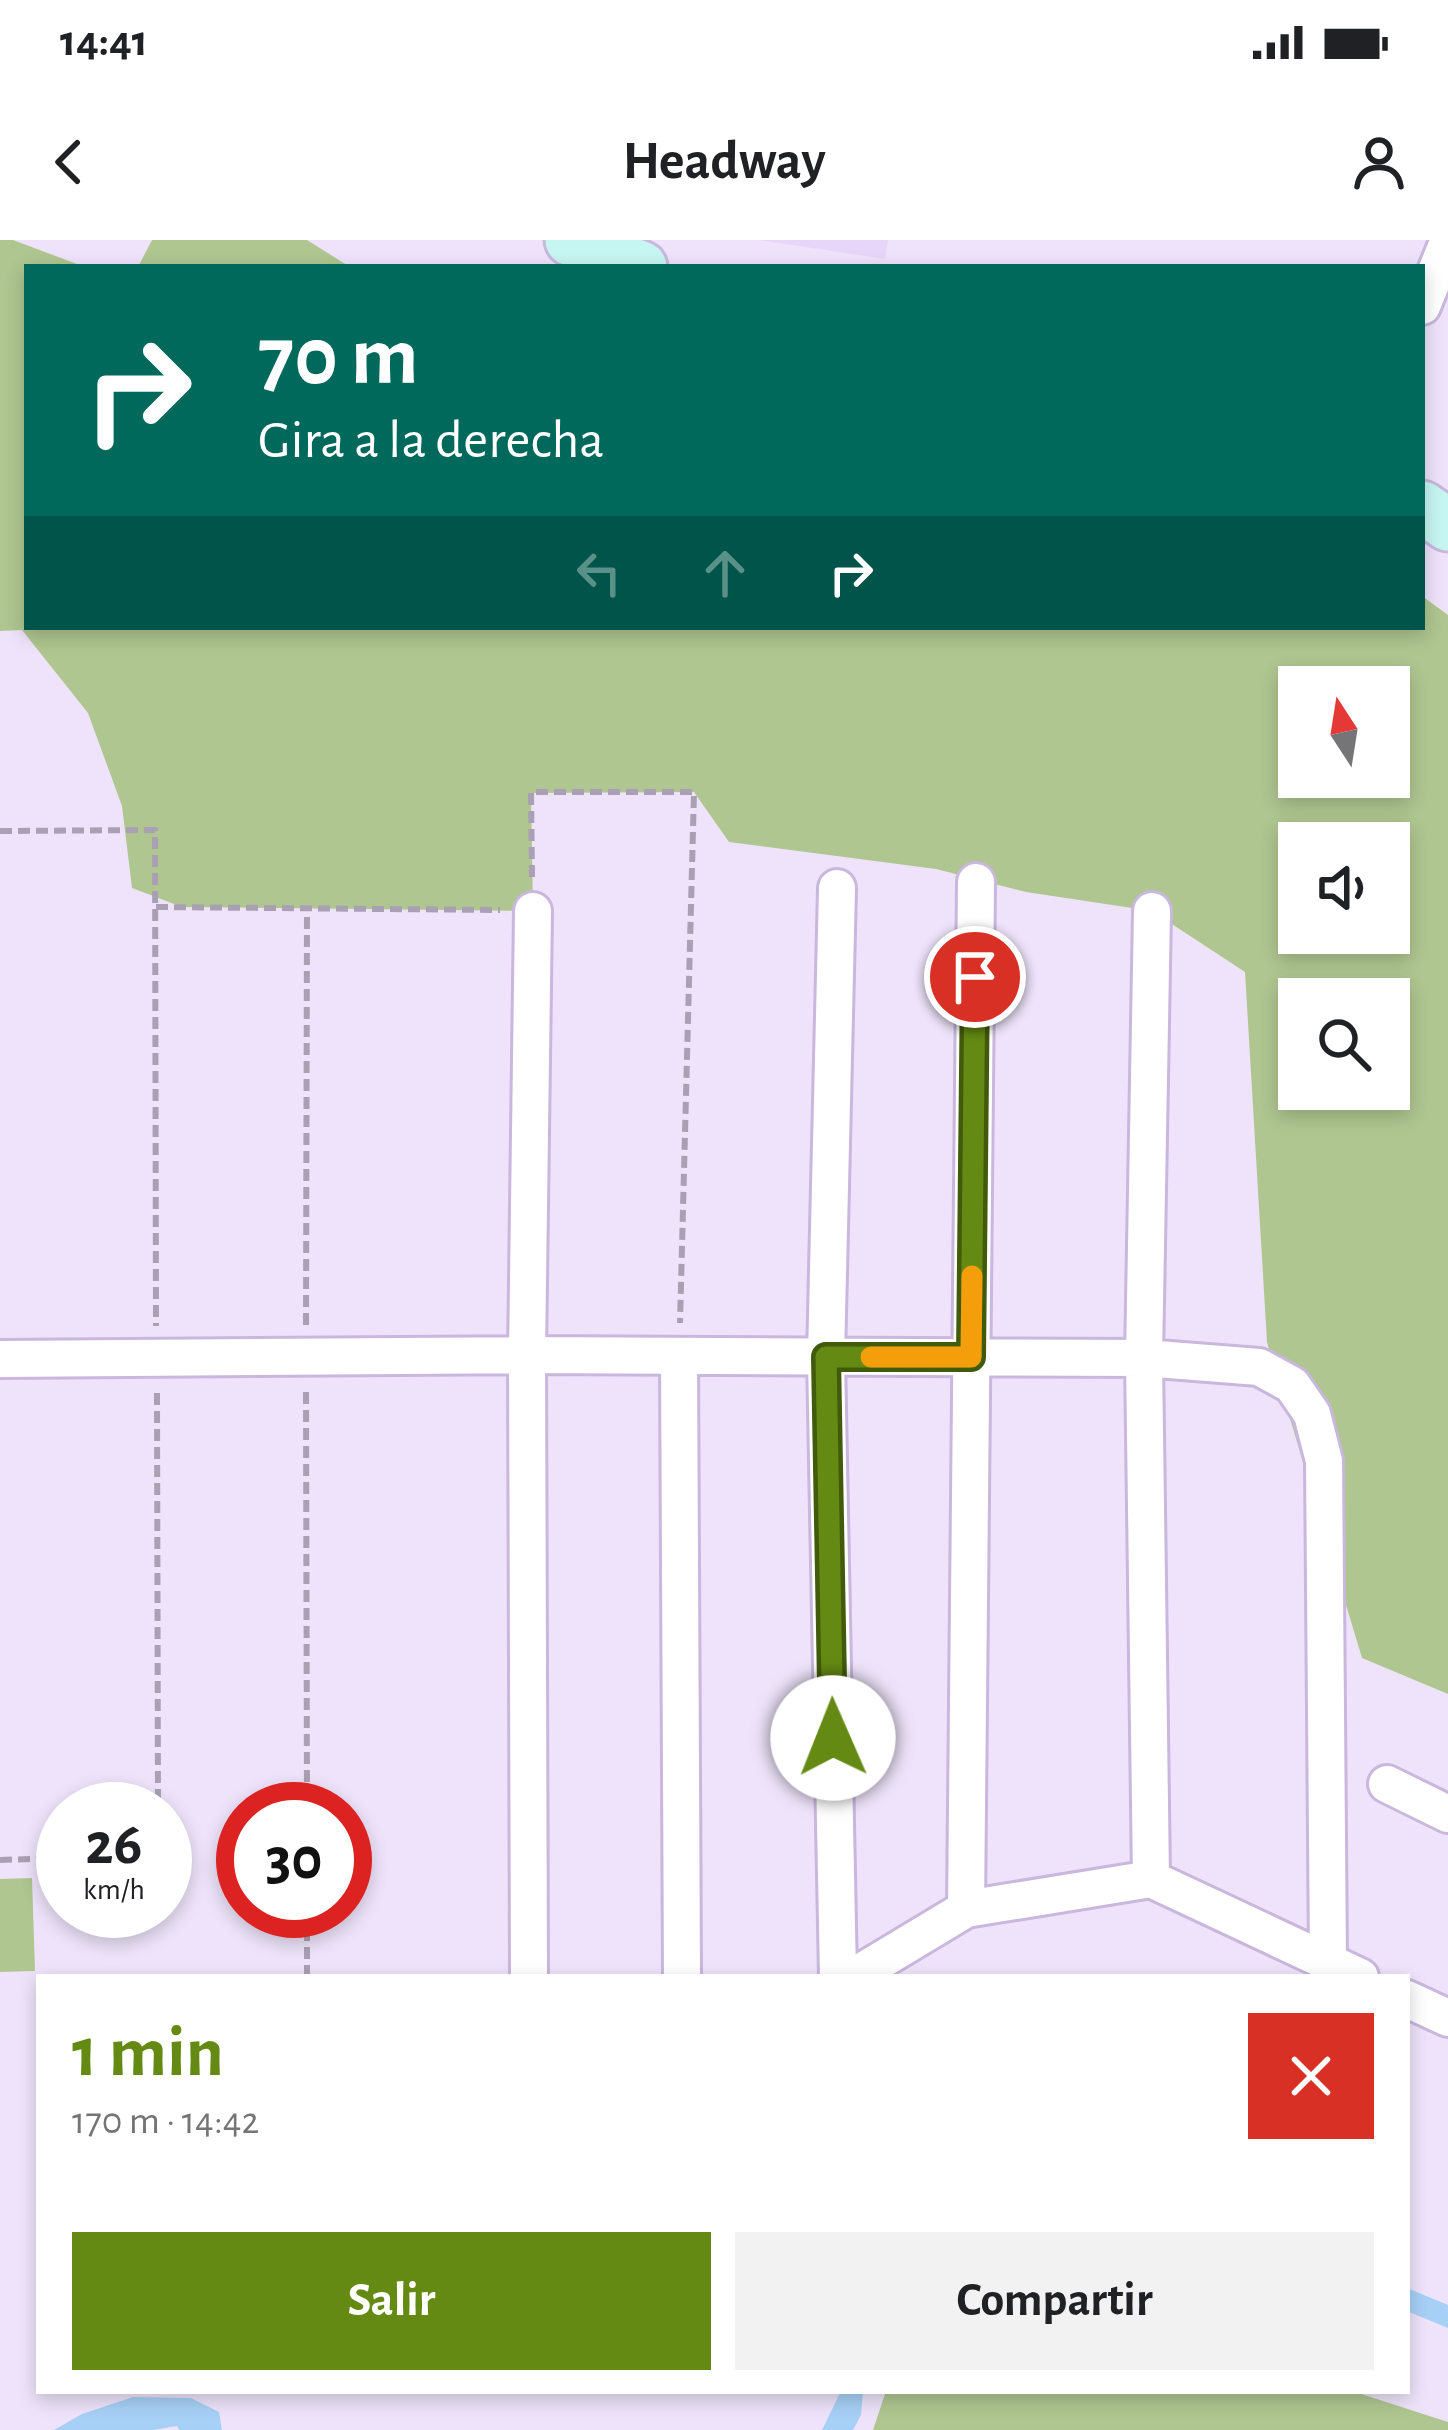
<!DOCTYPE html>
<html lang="es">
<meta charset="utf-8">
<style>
:root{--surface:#fff;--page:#f2f2f2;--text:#202124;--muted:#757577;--accent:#658a13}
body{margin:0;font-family:"Alegreya Sans",sans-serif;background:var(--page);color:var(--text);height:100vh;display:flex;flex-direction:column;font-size:45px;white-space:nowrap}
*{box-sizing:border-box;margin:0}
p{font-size:39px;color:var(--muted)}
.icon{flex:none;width:66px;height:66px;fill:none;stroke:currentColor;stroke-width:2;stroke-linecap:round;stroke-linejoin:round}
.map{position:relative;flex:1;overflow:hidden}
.details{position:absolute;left:36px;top:1734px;width:1374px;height:420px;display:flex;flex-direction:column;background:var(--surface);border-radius:0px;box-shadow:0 6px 18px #0003}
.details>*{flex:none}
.banner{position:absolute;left:24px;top:24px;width:1401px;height:366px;border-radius:0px;box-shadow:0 6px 18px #0003;background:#00695c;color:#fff;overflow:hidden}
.needle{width:78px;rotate:348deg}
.fabs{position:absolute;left:1278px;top:426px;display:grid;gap:24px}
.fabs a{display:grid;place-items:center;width:132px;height:132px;border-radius:0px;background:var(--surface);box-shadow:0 6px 18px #0003;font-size:60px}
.speed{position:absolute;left:36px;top:1542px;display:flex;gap:24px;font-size:60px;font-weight:700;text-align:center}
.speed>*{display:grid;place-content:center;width:156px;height:156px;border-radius:50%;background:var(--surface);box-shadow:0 6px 18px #0003;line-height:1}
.speed small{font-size:30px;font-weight:400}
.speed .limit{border:18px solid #d22;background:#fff;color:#111}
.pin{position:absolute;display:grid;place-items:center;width:102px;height:102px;color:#fff;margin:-51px;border:6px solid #fff;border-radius:50%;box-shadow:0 3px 12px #0007}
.me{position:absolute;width:132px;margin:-66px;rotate:359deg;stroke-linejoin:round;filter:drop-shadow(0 0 9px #0008)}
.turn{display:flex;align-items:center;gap:42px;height:252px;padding:0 36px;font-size:54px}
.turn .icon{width:156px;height:156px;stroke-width:2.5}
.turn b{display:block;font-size:84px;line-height:102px}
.lanes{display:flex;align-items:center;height:114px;padding:0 36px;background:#0003;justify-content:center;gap:60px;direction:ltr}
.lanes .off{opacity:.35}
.round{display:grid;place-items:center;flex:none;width:126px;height:126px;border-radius:0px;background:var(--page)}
.overview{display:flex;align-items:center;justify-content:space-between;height:204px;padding:0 36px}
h1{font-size:72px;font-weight:700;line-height:90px;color:var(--accent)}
.cta{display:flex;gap:24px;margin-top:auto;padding:24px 36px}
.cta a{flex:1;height:138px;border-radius:0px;background:var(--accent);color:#fff;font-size:48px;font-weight:700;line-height:138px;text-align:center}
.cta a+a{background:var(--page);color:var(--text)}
.status{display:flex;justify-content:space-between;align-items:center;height:84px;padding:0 60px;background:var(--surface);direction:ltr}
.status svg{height:33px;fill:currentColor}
header{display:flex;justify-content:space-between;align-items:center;height:156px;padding:0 36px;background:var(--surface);font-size:54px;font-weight:700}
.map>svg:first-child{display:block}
</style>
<div class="status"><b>14:41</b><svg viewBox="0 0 49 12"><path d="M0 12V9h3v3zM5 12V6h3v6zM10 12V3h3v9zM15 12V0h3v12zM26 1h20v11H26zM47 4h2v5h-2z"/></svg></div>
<header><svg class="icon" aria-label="back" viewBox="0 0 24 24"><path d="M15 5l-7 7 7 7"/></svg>Headway<svg class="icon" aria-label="person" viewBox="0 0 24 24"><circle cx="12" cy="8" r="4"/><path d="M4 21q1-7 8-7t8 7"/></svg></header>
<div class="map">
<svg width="1448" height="2190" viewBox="0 0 1448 2190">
<rect width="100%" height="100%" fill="#eee3fa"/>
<path fill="#e7d6fa" d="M759 0H888L885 19Z"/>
<path fill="#afc690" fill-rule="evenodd" d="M0 0H13L85 27H27V387H1422V356L1448 375V1454L1362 1418 1267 1102 1245 732 1152 671 1026 652 936 629 729 602 694 552 531 553 533 671 182 667 132 648 122 566 88 473 22 390 0 391ZM1299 447H1389V537H1299ZM1299 603H1389V693H1299ZM1299 759H1389V849H1299Z
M152 0H307L350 27H138Z
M32 1638 35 1731 0 1732V1639Z
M886 2151H1352L1448 2182V2190H873Z"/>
<path fill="#a7d0f6" d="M1407 2048 1448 2065V2088L1407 2071Z
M841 2151H863L861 2175 853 2190H822Z
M133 2157 191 2158 219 2172 222 2190H179L177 2186 153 2190H54L82 2174Z"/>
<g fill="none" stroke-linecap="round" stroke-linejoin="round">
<defs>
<path id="minor" d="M1422 66 1448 2
M837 648 826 1117 838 1737
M679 1117 682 1737
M0 1119 527 1115 1144 1118 1259 1127 1292 1145 1312 1174 1324 1221 1328 1722
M1387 1544 1448 1574
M1151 1639 1144 1118 1152 671
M966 1669 976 642
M529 1737 527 1115 533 671
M853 1737 966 1669 1151 1639 1360 1737
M1407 1759 1448 1778"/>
<path id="secondary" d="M571 0 641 27
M1422 267 1448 285"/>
</defs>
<use href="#minor" stroke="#c9b7dd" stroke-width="42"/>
<use href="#secondary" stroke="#c9b7dd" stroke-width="57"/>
<path stroke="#aaa0b4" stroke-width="6" stroke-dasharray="12 6" stroke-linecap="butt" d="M0 591 155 590 156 1086
M532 637 531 552H694L680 1083
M156 667 500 670
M306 1085 307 668
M306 1152 307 1569
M157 1153 158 1569
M0 1620 63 1618
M307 1671V1737"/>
<use href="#minor" stroke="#fff" stroke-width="36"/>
<use href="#secondary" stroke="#c6f6f2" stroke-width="51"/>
</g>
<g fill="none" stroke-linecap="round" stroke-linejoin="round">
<defs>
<path id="route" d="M833 1498 826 1117H971L975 737"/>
</defs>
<use href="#route" stroke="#425a0c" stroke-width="30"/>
<use href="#route" stroke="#658a13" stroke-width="21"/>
<path stroke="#f59e0b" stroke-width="21" d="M871 1117H971L972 1036"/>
</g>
</svg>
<div class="fabs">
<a><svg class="needle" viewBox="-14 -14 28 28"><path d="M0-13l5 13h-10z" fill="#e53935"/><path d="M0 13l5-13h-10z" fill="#757577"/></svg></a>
<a><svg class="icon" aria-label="sound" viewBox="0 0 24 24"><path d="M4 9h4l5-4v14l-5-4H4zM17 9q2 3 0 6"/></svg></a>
<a><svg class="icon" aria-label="search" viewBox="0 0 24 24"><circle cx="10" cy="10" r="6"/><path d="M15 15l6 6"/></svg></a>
</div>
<div class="speed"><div>26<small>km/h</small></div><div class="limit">30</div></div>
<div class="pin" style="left:975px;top:737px;background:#d93025"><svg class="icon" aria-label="arrive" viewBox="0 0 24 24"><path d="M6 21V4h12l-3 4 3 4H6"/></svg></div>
<svg class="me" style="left:833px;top:1498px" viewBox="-20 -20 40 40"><circle r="19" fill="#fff"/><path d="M0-13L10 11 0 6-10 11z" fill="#658a13"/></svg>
<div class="banner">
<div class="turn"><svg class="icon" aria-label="right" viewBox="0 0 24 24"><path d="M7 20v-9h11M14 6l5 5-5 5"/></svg><div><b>70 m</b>Gira a la derecha</div></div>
<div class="lanes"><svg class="icon off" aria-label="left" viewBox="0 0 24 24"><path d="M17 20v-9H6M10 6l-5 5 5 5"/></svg><svg class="icon off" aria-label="ahead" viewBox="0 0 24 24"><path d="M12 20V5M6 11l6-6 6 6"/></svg><svg class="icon" aria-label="right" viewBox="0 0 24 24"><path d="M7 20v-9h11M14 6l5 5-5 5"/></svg></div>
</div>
<section class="details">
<div class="overview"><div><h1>1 min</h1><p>170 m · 14:42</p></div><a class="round" style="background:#d93025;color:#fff"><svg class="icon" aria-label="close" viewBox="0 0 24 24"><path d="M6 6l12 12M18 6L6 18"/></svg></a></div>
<div class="cta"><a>Salir</a><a>Compartir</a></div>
</section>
</div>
